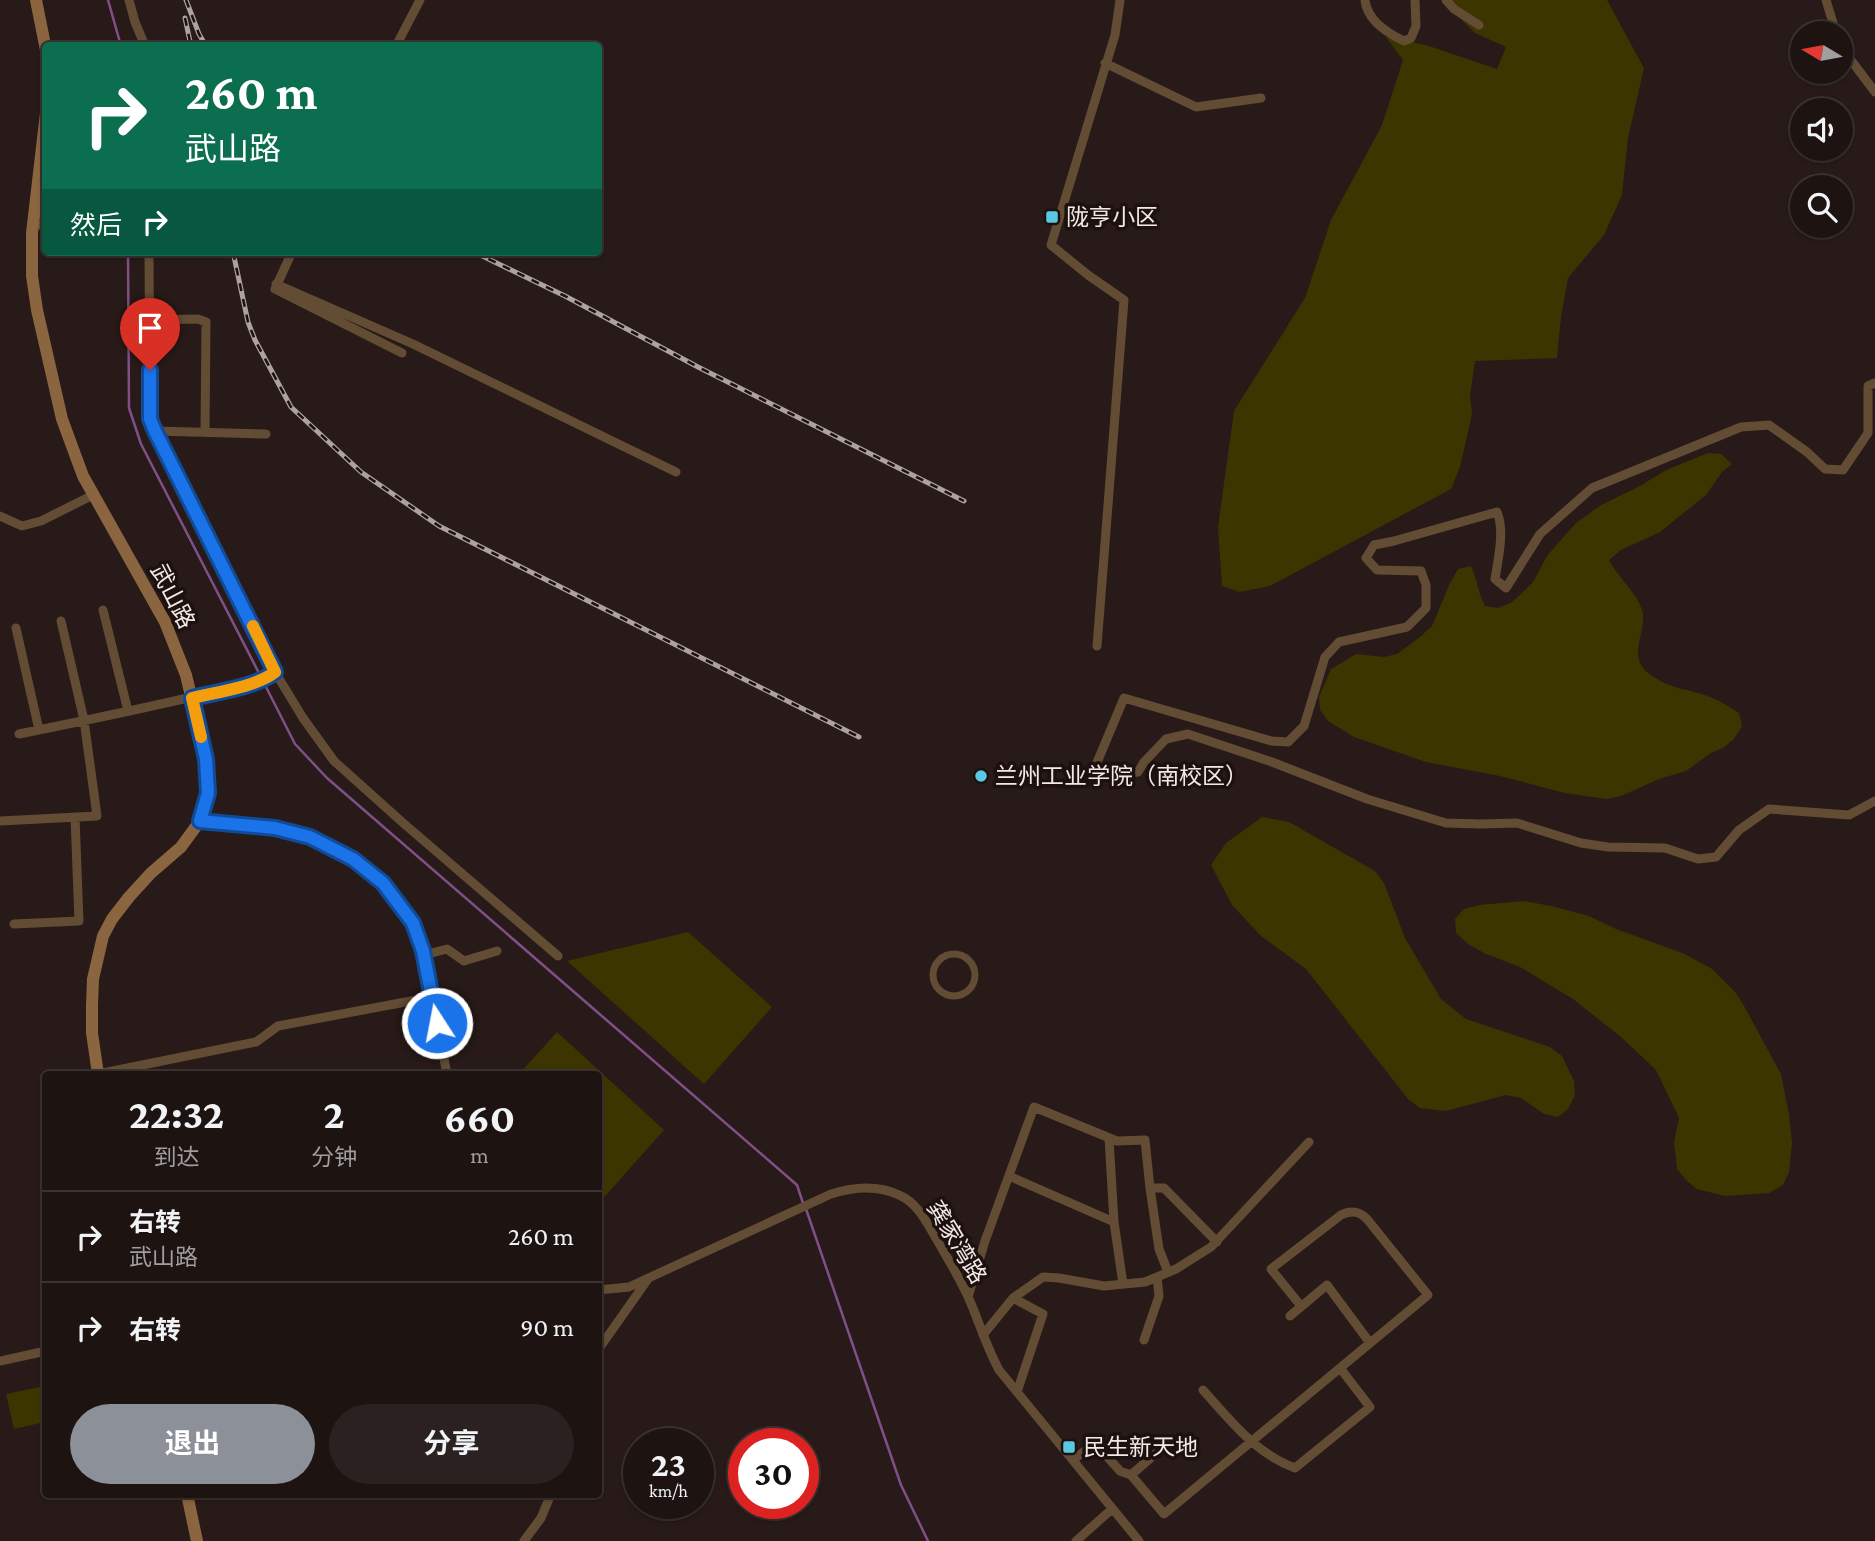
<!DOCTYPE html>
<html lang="zh">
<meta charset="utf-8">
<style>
:root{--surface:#1d1412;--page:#2a2120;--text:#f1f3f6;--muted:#a09e9f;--line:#3b3332;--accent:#8c9099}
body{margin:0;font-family:"Crimson Pro","Noto Sans SC",serif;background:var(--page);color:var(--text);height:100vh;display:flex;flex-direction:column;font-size:26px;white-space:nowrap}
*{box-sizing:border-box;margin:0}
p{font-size:23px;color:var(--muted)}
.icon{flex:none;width:38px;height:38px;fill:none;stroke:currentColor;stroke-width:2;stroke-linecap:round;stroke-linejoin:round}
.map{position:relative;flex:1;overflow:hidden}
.details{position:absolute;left:42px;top:1071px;width:560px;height:427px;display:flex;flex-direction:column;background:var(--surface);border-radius:7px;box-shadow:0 2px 5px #0004,0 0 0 2px var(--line)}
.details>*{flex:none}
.hud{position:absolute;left:42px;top:42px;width:560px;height:214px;border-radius:7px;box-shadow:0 2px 5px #0004,0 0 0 2px var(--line);background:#0b6e4f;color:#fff;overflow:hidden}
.needle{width:46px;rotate:280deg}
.tools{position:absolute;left:1790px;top:21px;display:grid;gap:14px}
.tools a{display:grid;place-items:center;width:63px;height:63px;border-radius:50%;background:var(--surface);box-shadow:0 2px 5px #0004,0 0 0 2px var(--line);font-size:35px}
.speed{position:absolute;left:623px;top:1428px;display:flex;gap:14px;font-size:35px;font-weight:700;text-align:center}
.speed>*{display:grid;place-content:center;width:91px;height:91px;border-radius:50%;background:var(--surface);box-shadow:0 2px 5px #0004,0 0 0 2px var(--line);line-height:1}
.speed small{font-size:18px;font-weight:400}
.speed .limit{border:10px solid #d22;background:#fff;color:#111}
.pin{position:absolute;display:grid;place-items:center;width:60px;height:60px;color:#fff;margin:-72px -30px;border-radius:50% 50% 50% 0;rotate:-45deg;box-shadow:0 0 7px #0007}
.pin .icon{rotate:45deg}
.me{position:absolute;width:77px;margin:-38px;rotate:349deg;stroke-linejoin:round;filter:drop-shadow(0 0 5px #0008)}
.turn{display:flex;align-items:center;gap:24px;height:147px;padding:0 28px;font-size:32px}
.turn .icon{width:91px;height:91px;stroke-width:2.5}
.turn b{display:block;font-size:49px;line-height:60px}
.then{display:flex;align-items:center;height:66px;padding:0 28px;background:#0003;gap:14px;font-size:26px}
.eta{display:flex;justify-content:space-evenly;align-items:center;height:119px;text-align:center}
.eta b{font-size:42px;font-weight:700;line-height:49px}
.cta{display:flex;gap:14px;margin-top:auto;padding:14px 28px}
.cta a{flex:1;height:80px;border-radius:42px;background:var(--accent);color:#fff;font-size:28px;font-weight:700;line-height:80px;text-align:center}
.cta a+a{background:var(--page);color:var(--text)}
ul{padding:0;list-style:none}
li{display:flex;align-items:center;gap:21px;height:91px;padding:0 28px;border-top:2px solid var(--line)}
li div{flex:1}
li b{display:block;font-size:26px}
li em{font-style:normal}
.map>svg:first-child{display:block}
</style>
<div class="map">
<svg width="1875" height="1541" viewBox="0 0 1875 1541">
<rect width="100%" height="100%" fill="#271a18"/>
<path fill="#3d3500" d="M1442 0H1607L1644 68 1628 138 1622 195 1604 235 1568 278 1561 317 1557 358 1475 361 1470 396 1472 414 1460 467 1451 489 1270 586 1240 592 1222 586 1218 527 1234 411 1305 298 1331 220 1382 125 1403 60 1386 37 1426 45 1497 69 1506 47 1475 33Z
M1708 453 1721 454 1732 464 1722 472 1706 495 1660 532 1621 550 1609 560C1618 578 1640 595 1643 614 1645 633 1629 656 1646 671 1669 691 1691 688 1715 699 1724 703 1731 708 1739 713L1742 726 1734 739 1723 748 1711 753 1686 771 1659 779 1621 796 1606 799 1565 793 1500 776 1426 762 1354 737 1328 721 1320 710 1319 697 1331 669 1356 654 1384 657 1397 654 1420 637 1432 626 1450 583 1458 569 1471 566C1477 579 1478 592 1485 606L1498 608 1512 602 1522 593 1533 582 1547 556 1566 534 1576 523 1601 505 1640 486 1666 470Z
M1262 817 1289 822 1375 871 1384 883 1405 938 1441 999 1466 1019 1550 1047 1562 1056 1574 1081 1575 1095 1568 1109 1558 1117 1544 1114 1521 1098 1506 1095 1446 1111 1420 1108 1408 1099 1306 969 1261 936 1232 905 1211 865 1226 843Z
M1524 901 1551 906 1589 916 1616 929 1685 954 1712 969 1735 992 1743 1004 1781 1074 1789 1114 1792 1143 1789 1172 1783 1185 1769 1193 1725 1196 1697 1189 1686 1180 1677 1169 1674 1142 1679 1118 1656 1070 1621 1037 1573 999 1520 967 1486 954 1468 944 1456 933 1455 919 1464 909 1479 905Z
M688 932 772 1007 704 1084 567 961Z
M557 1032 664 1130 600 1202 598 1074H519Z
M45 1386V1422L14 1429 6 1394Z"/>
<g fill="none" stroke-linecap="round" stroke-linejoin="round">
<path stroke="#804f88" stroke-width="2.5" d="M108 0 121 46
M128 252 129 408 141 444 261 677
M264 683 295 744 327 778 797 1185 803 1203
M806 1209 901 1485 928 1541"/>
<path stroke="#634c34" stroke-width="7" d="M933 975a21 21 0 1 1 42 0a21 21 0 1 1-42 0Z"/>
<path stroke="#634c34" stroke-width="9" d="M129 0 135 22 145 46
M1365 0C1367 20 1387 33 1404 41L1411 38 1416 26 1415 0
M1446 0 1454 9 1479 25
M1826 0 1836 33
M396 46 420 0
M1841 47 1875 92
M1105 63 1196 107 1261 98
M33 225H46
M149 252 150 419 164 452 213 545 275 672
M292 252 275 289 402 353
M276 284 413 344 676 472
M150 320 198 319 206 322 205 432
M1875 383 1868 386V433L1843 470 1825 469 1807 452 1769 425 1741 427 1592 488 1540 534 1506 588 1495 579C1498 560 1505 530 1497 512L1394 541 1374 545 1366 558 1377 570 1421 571 1426 585V608L1407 627 1339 642 1325 657 1304 726 1288 742 1271 741 1124 698 1093 772 1097 778 1138 772 1144 762 1166 739 1188 734 1272 762 1367 799 1446 823 1480 824 1517 823 1581 843 1608 847 1665 848 1698 859 1716 857 1739 830 1769 809 1849 815 1875 801
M155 431 266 434
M0 516 22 526 41 521 93 495
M103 610 128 711
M16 628 39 730
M1097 646 1124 300 1088 275 1051 245 1115 35 1120 0
M19 734C83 721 146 708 209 693 230 688 258 686 275 672L303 718 334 761 402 822 558 956
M0 821 97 816 84 720 61 621
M200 821 275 828 310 837 353 859 383 883 413 923 423 951 447 1074
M14 924 79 921 75 817
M424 955 447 949 464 961 497 951
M98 1074 256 1042 278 1026 432 997
M1109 1138 1114 1222 1123 1284
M1009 1176 1114 1222
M1168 1272 1159 1249 1150 1188H1164L1217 1242
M598 1290 629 1287 831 1194C853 1187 878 1185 899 1195 918 1203 927 1223 937 1240 949 1261 963 1283 972 1306 981 1328 988 1350 999 1370L1139 1541
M968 1297 985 1241 1034 1107 1117 1141 1145 1140 1150 1188
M1013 1298 1043 1314 1017 1392
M1290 1316 1327 1285 1370 1343
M983 1335 1013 1298 1043 1277 1059 1278 1104 1286 1145 1282 1176 1269 1211 1247 1309 1142
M1144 1340 1159 1296 1157 1277
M598 1350 648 1279
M0 1361 46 1351
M1203 1390C1230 1420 1256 1454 1295 1468L1370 1407 1340 1368
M1073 1460 1095 1443 1120 1471 1131 1475 1169 1442
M1131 1475 1164 1514 1428 1295 1367 1219C1359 1211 1351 1210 1341 1215L1271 1269 1301 1306
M524 1541 541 1518 551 1494
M1076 1541 1112 1509"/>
<path stroke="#8a653f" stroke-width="12" d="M36 0 46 50
M46 113 32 233V276L37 310 62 419 83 476 165 622 186 675 206 759 208 793 200 821 181 847 151 873 129 897 112 919 103 936 93 979 92 1005V1033L98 1074
M187 1494 197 1541"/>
<defs>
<path id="rail" d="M186 0 199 34 206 46
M185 18 191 46
M233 252 248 322 255 340 291 407 361 472 439 526 859 737
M474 252 565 296 698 367 964 501"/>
</defs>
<use href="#rail" stroke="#ada2a0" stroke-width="5"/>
<use href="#rail" stroke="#1d110f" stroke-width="2.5" stroke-dasharray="8" stroke-linecap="butt"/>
</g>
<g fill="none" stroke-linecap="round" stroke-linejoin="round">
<defs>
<path id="route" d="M150 370V419L155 431 275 672C256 687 217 692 192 698L206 759 208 793 200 821 275 828 310 837 353 859 383 883 413 923 423 951 437 1023"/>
</defs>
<use href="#route" stroke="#114b97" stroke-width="18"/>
<use href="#route" stroke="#1a73e8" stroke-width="12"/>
<path stroke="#f59e0b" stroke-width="12" d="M201 737 192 698C217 692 256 687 275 672L253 626"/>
</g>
<g fill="#59c8e5" stroke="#1d110f" stroke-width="2.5">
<rect x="1045" y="210" width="14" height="14" rx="3.5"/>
<circle cx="981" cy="776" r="7"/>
<rect x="1062" y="1440" width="14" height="14" rx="3.5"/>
</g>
<g text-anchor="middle" stroke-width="7" stroke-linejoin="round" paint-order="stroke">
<g font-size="23" fill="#f2e9e7" stroke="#1d110f" text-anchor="start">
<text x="1066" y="225">陇亨小区</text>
<text x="995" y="784">兰州工业学院（南校区）</text>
<text x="1083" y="1455">民生新天地</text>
</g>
<g font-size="23" fill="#f2e9e7" stroke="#1d110f">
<text transform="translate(173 596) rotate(63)" y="8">武山路</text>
<text transform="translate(957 1242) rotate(59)" y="8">龚家湾路</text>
</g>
</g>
</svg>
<div class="tools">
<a><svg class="needle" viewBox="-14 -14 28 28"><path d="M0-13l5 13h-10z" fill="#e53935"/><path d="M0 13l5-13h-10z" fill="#a09e9f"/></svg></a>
<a><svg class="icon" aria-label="sound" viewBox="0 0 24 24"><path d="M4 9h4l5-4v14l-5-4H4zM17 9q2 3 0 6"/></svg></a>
<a><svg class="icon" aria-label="search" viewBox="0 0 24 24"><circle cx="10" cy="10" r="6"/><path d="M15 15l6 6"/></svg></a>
</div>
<div class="speed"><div>23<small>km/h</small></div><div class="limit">30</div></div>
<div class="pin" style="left:150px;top:370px;background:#d93025"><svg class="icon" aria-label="arrive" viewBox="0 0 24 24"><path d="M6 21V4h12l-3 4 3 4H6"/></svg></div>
<svg class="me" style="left:437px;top:1023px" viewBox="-20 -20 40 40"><circle r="17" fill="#1a73e8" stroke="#fff" stroke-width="3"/><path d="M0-11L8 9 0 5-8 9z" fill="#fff"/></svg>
<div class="hud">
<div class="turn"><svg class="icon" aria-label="right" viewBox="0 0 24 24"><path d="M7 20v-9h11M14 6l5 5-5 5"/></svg><div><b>260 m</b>武山路</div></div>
<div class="then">然后<svg class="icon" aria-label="right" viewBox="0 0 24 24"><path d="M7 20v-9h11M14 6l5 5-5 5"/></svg></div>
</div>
<section class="details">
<div class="eta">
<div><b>22:32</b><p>到达</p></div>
<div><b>2</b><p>分钟</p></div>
<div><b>660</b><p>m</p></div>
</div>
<ul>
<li><svg class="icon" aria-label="right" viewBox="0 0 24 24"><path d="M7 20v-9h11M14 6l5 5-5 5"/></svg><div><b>右转</b><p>武山路</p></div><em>260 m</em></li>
<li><svg class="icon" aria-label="right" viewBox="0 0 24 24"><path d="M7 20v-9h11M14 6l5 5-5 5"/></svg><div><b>右转</b></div><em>90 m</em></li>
</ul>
<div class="cta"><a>退出</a><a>分享</a></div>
</section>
</div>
